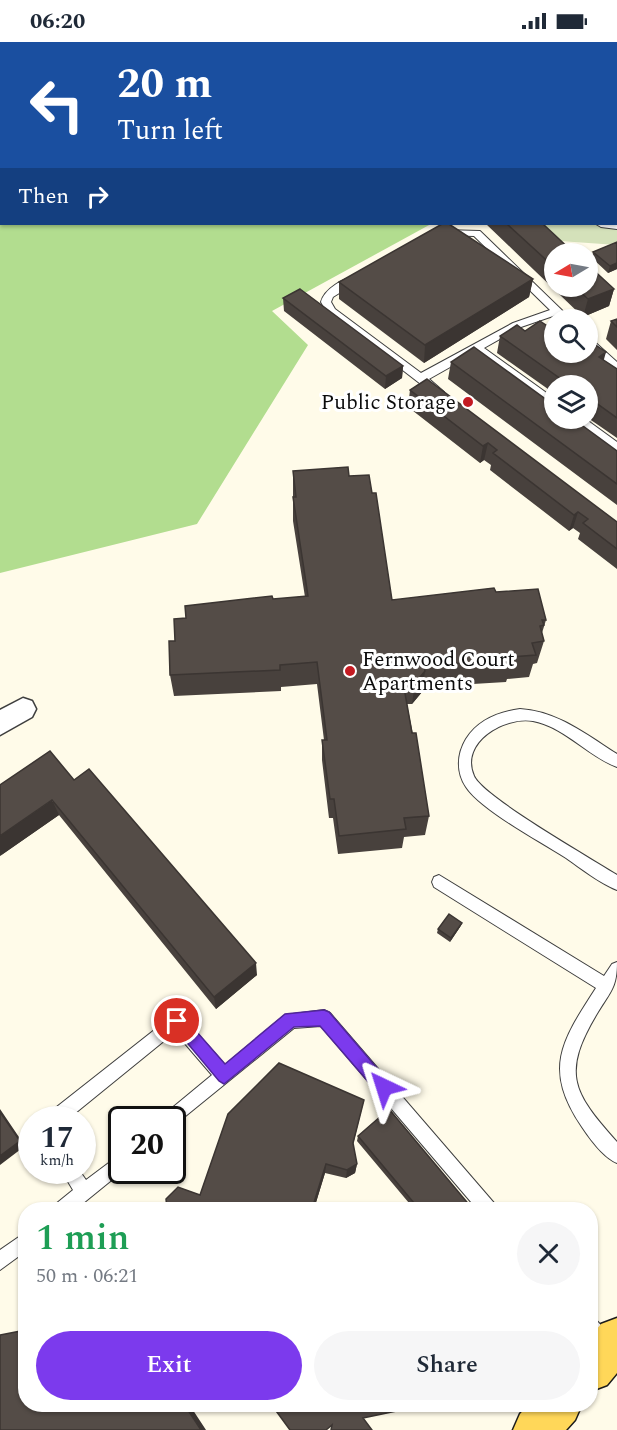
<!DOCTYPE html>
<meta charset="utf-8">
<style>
:root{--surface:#fff;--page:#f6f6f7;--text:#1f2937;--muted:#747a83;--accent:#7c3aed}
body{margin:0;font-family:Spectral,serif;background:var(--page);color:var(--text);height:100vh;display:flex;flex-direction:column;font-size:22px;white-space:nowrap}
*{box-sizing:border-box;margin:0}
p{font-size:20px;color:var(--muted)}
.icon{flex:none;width:33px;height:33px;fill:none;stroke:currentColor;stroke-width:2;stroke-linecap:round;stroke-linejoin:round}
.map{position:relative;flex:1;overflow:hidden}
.sheet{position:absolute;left:18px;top:1160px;width:580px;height:210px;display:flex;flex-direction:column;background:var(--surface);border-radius:24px;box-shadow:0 2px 4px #0004}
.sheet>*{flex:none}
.top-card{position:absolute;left:0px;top:0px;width:618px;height:183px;box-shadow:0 2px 4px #0004;background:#1a4fa0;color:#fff;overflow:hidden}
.needle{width:39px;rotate:260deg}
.tools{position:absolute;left:544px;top:201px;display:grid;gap:12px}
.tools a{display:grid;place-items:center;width:54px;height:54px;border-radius:50%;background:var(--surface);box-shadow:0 2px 4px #0004;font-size:30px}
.speed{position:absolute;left:18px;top:1064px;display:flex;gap:12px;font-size:30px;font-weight:700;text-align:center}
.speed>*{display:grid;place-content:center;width:78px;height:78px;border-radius:50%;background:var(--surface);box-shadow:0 2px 4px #0004;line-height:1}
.speed small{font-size:15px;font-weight:400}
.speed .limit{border:3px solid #111;border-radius:9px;background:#fff;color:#111}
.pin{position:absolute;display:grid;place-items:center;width:51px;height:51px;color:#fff;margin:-26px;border:3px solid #fff;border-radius:50%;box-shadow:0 2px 6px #0007}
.me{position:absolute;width:66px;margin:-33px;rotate:319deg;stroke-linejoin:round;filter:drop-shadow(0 0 4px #0008)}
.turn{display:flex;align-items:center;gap:21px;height:126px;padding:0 18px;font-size:27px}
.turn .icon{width:78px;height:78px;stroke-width:2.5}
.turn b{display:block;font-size:42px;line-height:51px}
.then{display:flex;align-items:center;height:57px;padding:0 18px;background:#0003;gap:12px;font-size:22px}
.round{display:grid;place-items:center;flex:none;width:63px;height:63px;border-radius:32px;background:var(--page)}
.head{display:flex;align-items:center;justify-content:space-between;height:102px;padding:0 18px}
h1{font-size:36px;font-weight:600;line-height:45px;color:#1e9e55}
.action{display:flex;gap:12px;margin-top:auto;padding:12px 18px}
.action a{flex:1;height:69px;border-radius:36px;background:var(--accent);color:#fff;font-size:24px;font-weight:600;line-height:69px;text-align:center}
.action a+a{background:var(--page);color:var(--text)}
.status{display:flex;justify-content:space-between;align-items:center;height:42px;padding:0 30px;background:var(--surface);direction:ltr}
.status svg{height:16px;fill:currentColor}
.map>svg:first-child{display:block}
</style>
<div class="status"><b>06:20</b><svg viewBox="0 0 49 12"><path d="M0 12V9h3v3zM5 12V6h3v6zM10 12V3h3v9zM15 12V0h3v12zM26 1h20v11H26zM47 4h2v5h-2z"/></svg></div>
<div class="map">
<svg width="617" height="1388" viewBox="0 0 617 1388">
<rect width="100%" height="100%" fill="#fffbe9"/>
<path fill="#b2dd8f" d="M0 0 125 1 2 2V182H431L272 269 308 303 197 482 0 531Z"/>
<path fill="#d4e1ba" d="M125 0H617V203L560 199 538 182H616V2Z"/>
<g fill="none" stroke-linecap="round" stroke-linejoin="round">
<defs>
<path id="lane" d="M137 0H145V2H137Z
M312 0H332L310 2Z
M356 0H365L366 2H357Z
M617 181V187L601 185 596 182Z
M445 188 480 189 572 278H560L556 273 521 285 484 306 555 357V366L475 311 429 337 444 350 443 353H435L326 269 321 260C324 248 344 234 357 236V240L333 255 331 260 335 267 421 331 513 281 550 268 474 194 442 193V189Z
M588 294 617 320V330L613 329 588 304Z
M570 376H584L617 400V410Z
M520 667C557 669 587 693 617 712V725C587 714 565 685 533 679 505 674 459 700 474 734 483 755 592 817 617 833V848C599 841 582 827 566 816 541 800 481 768 466 745 456 730 457 712 466 697 478 678 498 670 520 667Z
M439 833 604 934 612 922 617 920C617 945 611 949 598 970 561 1031 572 1050 617 1100V1121C604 1116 590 1097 582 1085 543 1027 561 1000 596 946L434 845 432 840 434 835Z
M324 968 330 971 494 1161 497 1167H477L321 984 294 986 172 1085V1077H164L166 1071 212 1033 175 990 68 1077H47L49 1071 176 971 182 974 225 1023 285 973Z
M122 1111V1128H124L76 1167H54L57 1161 73 1148 61 1128H79L86 1138Z
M26 1190V1209L0 1228V1208Z
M591 1276 597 1279 617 1300V1322L611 1319 591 1298Z"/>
<path id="street" d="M23 656 32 659 36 667 32 675 0 693V668Z"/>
<path id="primary" d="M617 1276V1331L607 1343 591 1349V1294L601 1282Z
M529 1362H582L575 1378 566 1388H513L520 1372Z"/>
</defs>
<use href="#lane" stroke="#3e3e3e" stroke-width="2"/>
<use href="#street" stroke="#3e3e3e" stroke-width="3"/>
<use href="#primary" stroke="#1c1c1c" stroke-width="3"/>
<use href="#lane" fill="#fff" fill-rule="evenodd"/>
<use href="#street" fill="#fff" fill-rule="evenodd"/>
<use href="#primary" fill="#ffd759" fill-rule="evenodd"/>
</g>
<path fill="#48413d" d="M486 182H543L555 212V244H588L614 247 609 264 583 275Z
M617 200V227L608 231 592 216 593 210Z
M533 237 529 255 424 321 339 257V240Z
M283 256 403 324 402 336 385 347 284 269Z
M617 277V308L606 297 611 279Z
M549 285 617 327V396L588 376V344H555V352L497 311 500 294Z
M451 320 617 409V463L448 337Z
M410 348 617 480V527L578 497 580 491 573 486 569 489 490 428 491 423 484 418 480 421 408 365Z
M293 429 349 434 392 558 496 550 546 578 542 591 544 599 537 621 533 622 529 635 507 637 506 640 423 645 422 650 412 662H407L429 774 425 793 404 795 402 806 338 812 333 776H329L322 718V698H324L317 642 281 645V649L174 654 170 633 175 599 186 576 273 557 305 555 293 479Z
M74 738 257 933 216 967 59 773 0 814Z
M462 881 460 885 450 900 437 891 438 887Z
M364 1058 353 1103 357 1122 355 1131 346 1136 325 1131 314 1167H167L200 1153Z
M358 1094 469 1167H414L357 1099Z"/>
<path fill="#3b3532" d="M617 221V227L608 231 610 224Z
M533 237 529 255 424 321 425 303Z
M614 247 609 264 583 275 588 257Z
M606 310 601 328 599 315Z
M403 324 402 336 385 347 386 334Z
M488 401 484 418 480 421 483 404Z
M578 470 573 486 569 489 574 473Z
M425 629 422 650 412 662 415 641Z
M52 758 59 773 0 814V794Z
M462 881 460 885 450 900 451 896Z
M256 921 257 933 216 967 214 955Z
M0 1067 25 1104 0 1123Z
M326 1122 325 1131 314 1167H312Z
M357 1122 355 1131 346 1136 347 1128Z
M184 1362H189L206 1388H201Z"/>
<path fill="#544c47" stroke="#3b3532" stroke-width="1.5" d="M442 182H449L533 237 425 303 339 240Z
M507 182H543L575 212H555V226Z
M617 200V221L610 224 593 210Z
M588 223 614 247 588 257 574 244H588Z
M300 247 403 324 386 334 283 256Z
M617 277V285L611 279Z
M540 279 549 285 555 281V310H588V298L606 310 599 315 617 327V376L588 355V344H571L500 294 517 283 525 289Z
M474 305 555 364V376H572L617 409V442L451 320Z
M427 337 617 480V507L583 481 588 477 578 470 574 473 493 411 497 408 488 401 483 404 410 348Z
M348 425 349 434 369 433 372 451H376L392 558 494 546 496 550 538 547 546 578H542L544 583 540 584 544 599 532 601 536 613 511 615 512 619 423 623 425 629 415 641 403 640 412 691H416L429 774 404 776 406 787 339 794 334 757H330L322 698H327L317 620 280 623V628L170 633 169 599H175L174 577 186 576 185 564 272 554 273 557 308 554 293 455H296L293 429Z
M50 709 74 738 89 727 256 921 214 955 52 758 0 794V743Z
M449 872 462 881 451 896 438 887Z
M279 1021 364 1058 353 1101 357 1122 347 1128 326 1122 312 1167H167L166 1157 178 1145 200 1153 228 1072Z
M389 1067 471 1165 469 1167H419L358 1094Z
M0 1070 20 1099 0 1114Z
M26 1288V1362H184L201 1388H0V1293Z
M271 1362H430L363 1376 372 1388H331L332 1383 326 1388H290Z"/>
<path fill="#7c3aed" stroke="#51269a" stroke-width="1.5" d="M324 968 329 970 389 1040 392 1045 389 1051 384 1053 378 1051 320 984 294 985 224 1042 219 1039 169 979 171 973 177 971 182 973 225 1022 285 972Z"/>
<g fill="#c41b22" stroke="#fff" stroke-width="2">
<circle cx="468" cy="360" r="6"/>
<circle cx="350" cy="629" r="6"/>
</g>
<g text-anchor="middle" stroke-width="6" stroke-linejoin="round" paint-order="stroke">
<g font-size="21" fill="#0b0b0b" stroke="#fff" text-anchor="end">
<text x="456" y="367">Public Storage</text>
<text x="362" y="624" text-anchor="start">Fernwood Court<tspan x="362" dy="24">Apartments</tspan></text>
</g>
</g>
</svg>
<div class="tools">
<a><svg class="needle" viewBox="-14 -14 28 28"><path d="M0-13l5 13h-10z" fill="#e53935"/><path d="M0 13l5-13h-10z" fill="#747a83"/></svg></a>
<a><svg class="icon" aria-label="search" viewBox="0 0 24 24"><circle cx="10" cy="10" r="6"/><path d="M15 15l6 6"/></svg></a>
<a><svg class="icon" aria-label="layers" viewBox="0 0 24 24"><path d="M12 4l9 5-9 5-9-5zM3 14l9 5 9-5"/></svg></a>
</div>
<div class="speed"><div>17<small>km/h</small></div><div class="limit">20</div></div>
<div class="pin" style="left:177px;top:979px;background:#d93025"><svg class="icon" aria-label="arrive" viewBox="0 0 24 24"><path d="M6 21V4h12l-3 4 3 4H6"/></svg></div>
<svg class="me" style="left:384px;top:1045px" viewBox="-20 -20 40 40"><path d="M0-17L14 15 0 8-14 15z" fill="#7c3aed" stroke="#fff" stroke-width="4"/></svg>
<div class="top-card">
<div class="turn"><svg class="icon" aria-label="left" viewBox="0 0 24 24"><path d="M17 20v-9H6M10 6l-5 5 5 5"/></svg><div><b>20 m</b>Turn left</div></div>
<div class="then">Then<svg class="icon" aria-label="right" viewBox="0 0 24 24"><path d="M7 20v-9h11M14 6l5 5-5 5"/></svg></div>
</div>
<section class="sheet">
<div class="head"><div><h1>1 min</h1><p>50 m · 06:21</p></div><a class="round"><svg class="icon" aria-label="close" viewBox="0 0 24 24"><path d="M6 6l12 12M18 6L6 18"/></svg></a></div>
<div class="action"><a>Exit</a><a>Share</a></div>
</section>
</div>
